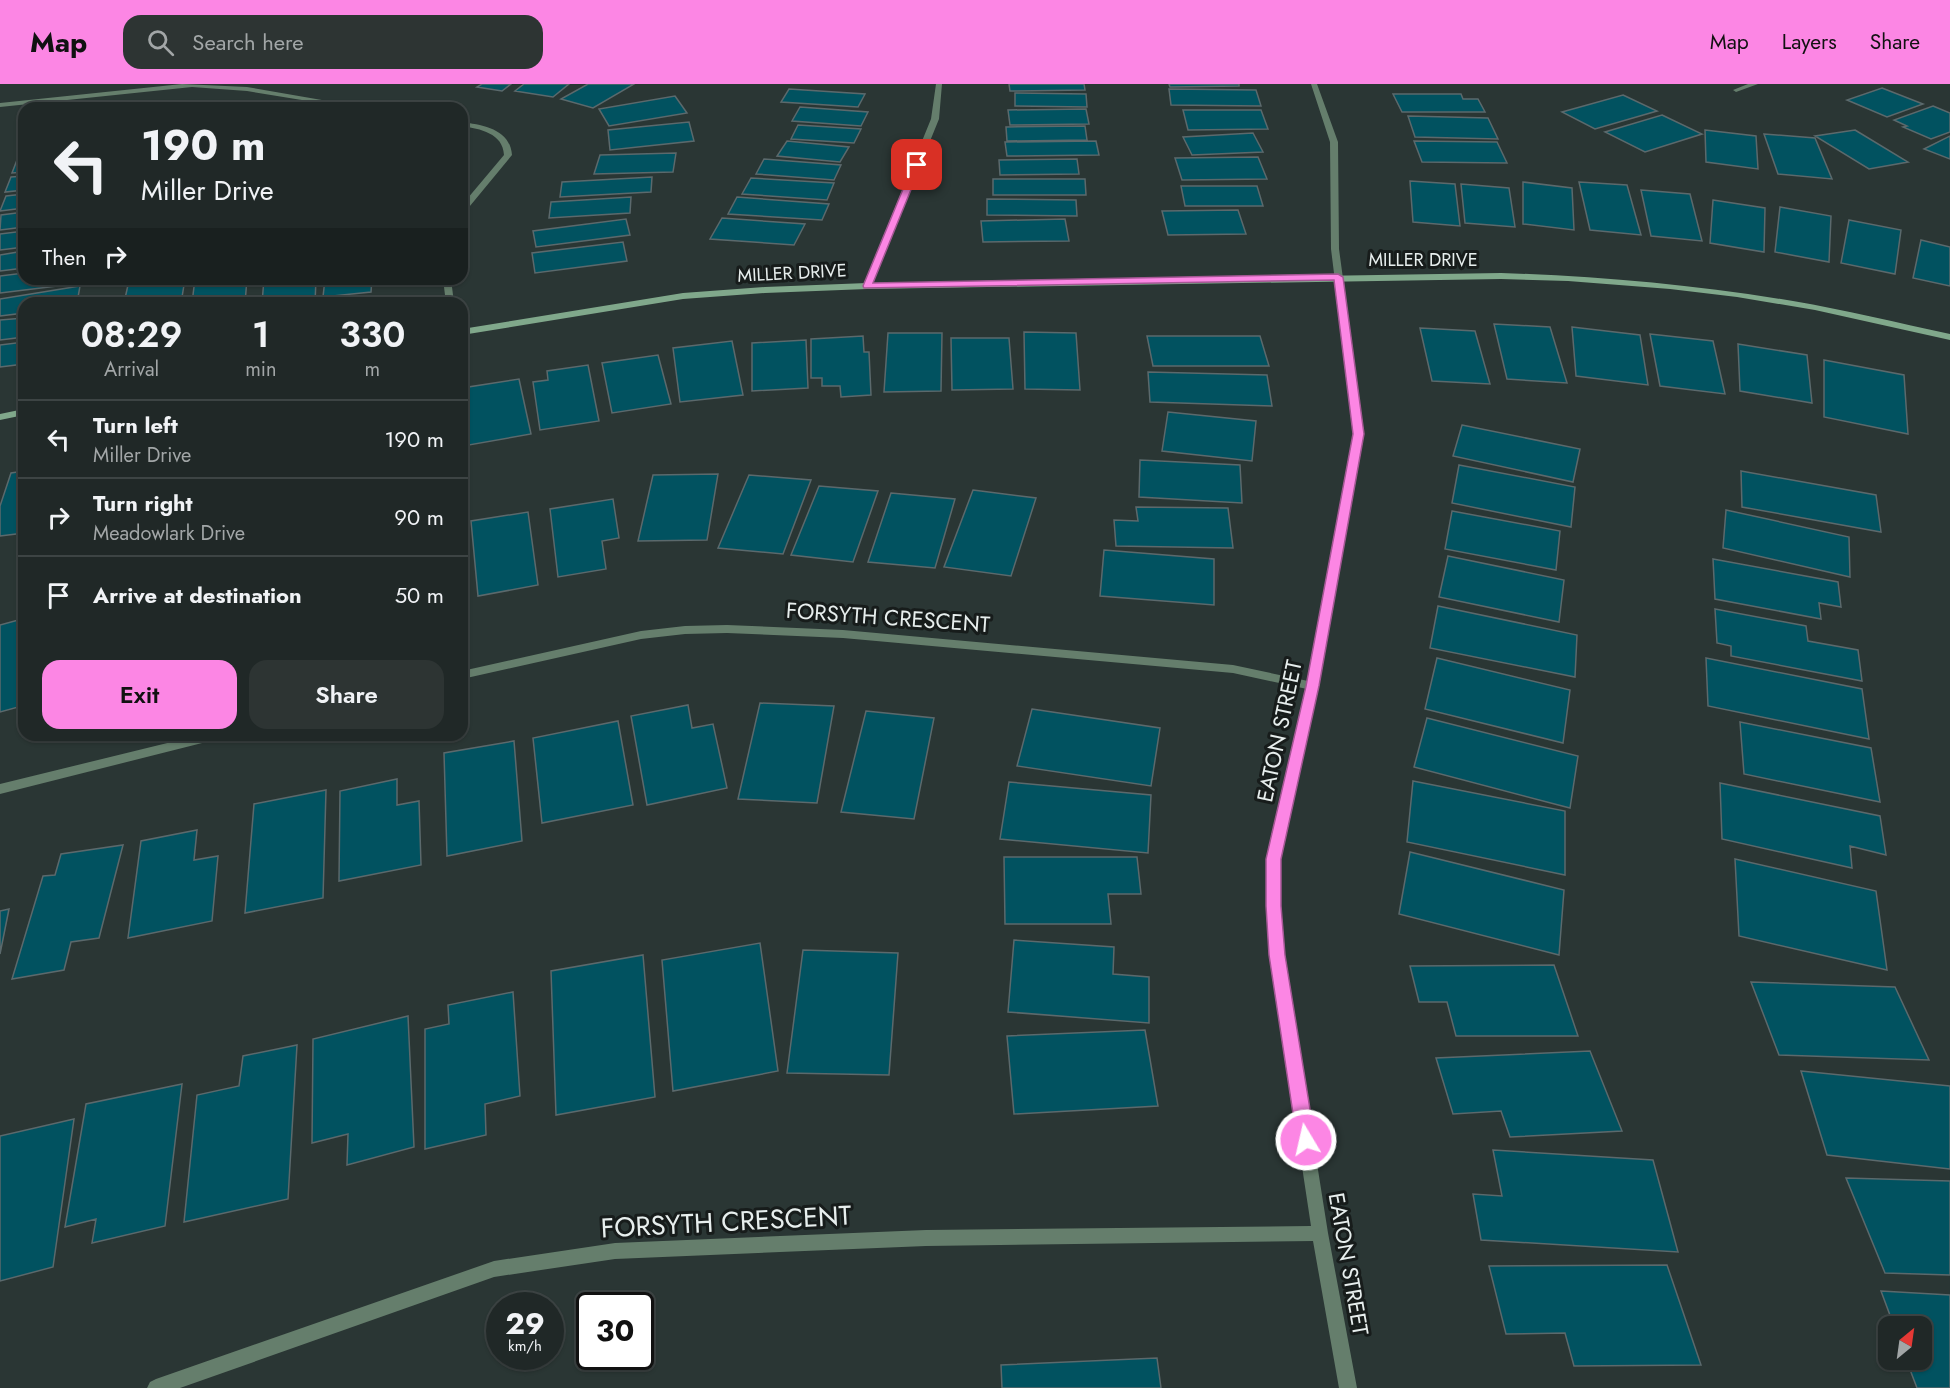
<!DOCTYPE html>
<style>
:root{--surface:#202827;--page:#2d3433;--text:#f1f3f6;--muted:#a2a6a7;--line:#3d4444;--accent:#fc86e4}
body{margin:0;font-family:Jost,sans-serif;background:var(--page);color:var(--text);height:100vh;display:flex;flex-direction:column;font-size:22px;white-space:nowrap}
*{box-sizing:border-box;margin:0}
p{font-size:20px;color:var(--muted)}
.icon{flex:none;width:33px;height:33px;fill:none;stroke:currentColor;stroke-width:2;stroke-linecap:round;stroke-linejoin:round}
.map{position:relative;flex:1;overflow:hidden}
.details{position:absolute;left:18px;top:213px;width:450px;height:444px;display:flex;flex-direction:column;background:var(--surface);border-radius:18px;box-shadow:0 2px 4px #0004,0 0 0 2px var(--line)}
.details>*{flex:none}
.banner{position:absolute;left:18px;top:18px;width:450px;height:183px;border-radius:18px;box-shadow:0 2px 4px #0004,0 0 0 2px var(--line);background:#202827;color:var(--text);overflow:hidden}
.needle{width:39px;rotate:29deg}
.tools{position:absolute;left:1878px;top:1232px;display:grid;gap:12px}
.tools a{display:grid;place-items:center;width:54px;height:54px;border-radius:12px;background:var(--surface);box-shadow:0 2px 4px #0004,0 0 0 2px var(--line);font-size:30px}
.speed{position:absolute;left:486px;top:1208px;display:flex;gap:12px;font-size:30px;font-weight:700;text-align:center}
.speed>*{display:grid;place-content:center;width:78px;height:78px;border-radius:50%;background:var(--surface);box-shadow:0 2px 4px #0004,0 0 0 2px var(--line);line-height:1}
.speed small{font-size:15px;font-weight:400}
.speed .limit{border:3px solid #111;border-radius:9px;background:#fff;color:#111}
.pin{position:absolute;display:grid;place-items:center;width:51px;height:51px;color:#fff;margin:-26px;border-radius:12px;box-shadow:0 3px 9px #0006}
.me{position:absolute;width:66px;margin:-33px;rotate:351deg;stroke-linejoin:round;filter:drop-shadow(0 0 4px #0008)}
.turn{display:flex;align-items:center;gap:21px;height:126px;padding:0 24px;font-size:27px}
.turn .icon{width:78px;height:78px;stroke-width:2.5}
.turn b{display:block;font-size:42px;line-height:51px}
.then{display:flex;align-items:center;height:57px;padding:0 24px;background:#0003;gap:12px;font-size:22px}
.eta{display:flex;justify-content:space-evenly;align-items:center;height:102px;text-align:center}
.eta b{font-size:36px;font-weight:600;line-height:42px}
.action{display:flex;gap:12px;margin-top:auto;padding:12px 24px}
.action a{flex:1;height:69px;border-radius:18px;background:var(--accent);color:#111;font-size:24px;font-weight:600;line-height:69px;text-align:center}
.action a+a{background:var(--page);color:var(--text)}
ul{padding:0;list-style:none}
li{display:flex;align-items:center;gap:18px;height:78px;padding:0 24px;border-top:2px solid var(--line)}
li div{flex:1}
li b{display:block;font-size:22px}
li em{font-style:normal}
header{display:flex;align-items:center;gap:36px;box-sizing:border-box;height:84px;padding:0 30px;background:var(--accent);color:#111}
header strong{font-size:28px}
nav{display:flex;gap:33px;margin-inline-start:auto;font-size:21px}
.search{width:420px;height:54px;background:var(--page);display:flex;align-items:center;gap:15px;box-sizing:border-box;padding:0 21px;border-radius:18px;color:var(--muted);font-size:22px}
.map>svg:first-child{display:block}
</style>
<header>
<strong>Map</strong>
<div class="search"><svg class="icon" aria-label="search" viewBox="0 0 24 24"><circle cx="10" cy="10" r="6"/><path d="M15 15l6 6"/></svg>Search here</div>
<nav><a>Map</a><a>Layers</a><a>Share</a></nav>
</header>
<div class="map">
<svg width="1950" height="1304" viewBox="0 0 1950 1304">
<rect width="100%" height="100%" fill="#2a3634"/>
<path fill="#015260" stroke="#5b696c" stroke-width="1.5" d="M482 0H511L502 7 477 3Z
M524 0H569L553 13 515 7Z
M588 0H634L593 24 561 15Z
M1009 0H1084L1085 6 1010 7Z
M1169 0H1239V2L1170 3Z
M1882 4 1923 20 1887 33 1847 16Z
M789 5 865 10 858 23 781 18Z
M1169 5 1256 6 1261 22 1171 21Z
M1015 9 1086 10 1087 23 1015 22Z
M1393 10H1461L1463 15H1478L1485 28H1402Z
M1623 11 1657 27 1595 45 1562 28Z
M675 12 687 29 609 42 599 25Z
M1933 22 1950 29V48L1931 55 1903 43 1907 42 1894 36Z
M800 23 868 28 861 42 792 37Z
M1086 25 1089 40 1010 41 1008 26Z
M1183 26H1261L1268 45 1188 46Z
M1662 31 1702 50 1645 68 1605 48Z
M1408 32 1488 34 1498 55 1415 53Z
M689 38 694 57 610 66 608 46Z
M798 41 861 45 854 59 791 55Z
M1085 42 1087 56 1007 57 1006 43Z
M1705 46 1756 52 1758 85 1706 78Z
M1855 46 1908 78 1869 85 1815 52Z
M1253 49 1263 68 1192 71 1183 53Z
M1764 50 1815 54 1832 95 1778 90Z
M1950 52V75L1924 65Z
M787 57 849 63 840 78 777 72Z
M1096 57 1099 71 1007 72 1005 58Z
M1414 57 1497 58 1507 79 1422 78Z
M676 69 673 88 594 90 600 71Z
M1258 73 1267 95 1182 96 1175 74Z
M24 75V88L12 89 17 76Z
M764 75 841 81 834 96 756 90Z
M1077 75 1079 90 1000 91 999 76Z
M24 92V106L5 108 11 93Z
M652 93 651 108 560 113 562 98Z
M751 94 834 99 827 116 742 110Z
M993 95H1085L1086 111H993Z
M1410 97 1455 100 1460 142 1413 138Z
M1523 98 1572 104 1574 146 1523 140Z
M1579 98 1627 101 1641 151 1590 146Z
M1461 100 1509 104 1515 143 1465 139Z
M1181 102H1257L1263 122H1185Z
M1641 106 1690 110 1702 157 1651 152Z
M24 110V124L0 127 6 112Z
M631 113 630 129 549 134 551 118Z
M737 113 829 120 822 136 728 130Z
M987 115 1076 116 1077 132 987 131Z
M1713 116 1765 124 1764 168 1710 159Z
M1780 123 1831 132 1829 178 1775 168Z
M1238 126 1246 150 1168 151 1162 127Z
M24 128V143L0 146 1 131Z
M722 134 805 140 794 161 710 155Z
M626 135 630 151 536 163 533 147Z
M1065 135 1069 157 983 158 981 137Z
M1849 136 1901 146 1895 190 1841 179Z
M24 147V163L0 166V150Z
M1921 156 1950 163V202L1913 194Z
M623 158 627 177 535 189 532 169Z
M24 167V184L0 187V171Z
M24 189V195H59L57 202 0 209V192Z
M174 195H185L181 219H124L128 201Z
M195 195H247L245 219H192Z
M264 195H316L315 219H262Z
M325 195H372L371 208 323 213Z
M80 202 77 219H24V229L0 232V215Z
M24 234V253L0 256V236Z
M1494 240 1550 243 1567 299 1507 295Z
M1572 243 1640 251 1648 301 1576 292Z
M1420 244 1475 247 1490 300 1432 297Z
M1024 248 1076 249 1080 306 1025 305Z
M888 249H942L941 307 884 308Z
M1650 250 1713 257 1725 310 1660 302Z
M863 252 864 268H869L871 311 841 313 840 302H822V294H811V255Z
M1147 252H1260L1269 282H1153Z
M951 254H1009L1013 305 952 306Z
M806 256 808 304 752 307V259Z
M732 257 743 311 680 318 673 264Z
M24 258V280L0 283V261Z
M1738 260 1807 271 1812 319 1740 307Z
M658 271 671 320 612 329 602 279Z
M1824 276 1904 291 1908 350 1824 333Z
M588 281 599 337 540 346 533 298 548 296 547 287Z
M1148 288 1267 291 1272 322 1150 318Z
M519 295 531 350 469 361 462 321V304Z
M1168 328 1256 337 1252 377 1162 367Z
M1462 341 1580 365 1573 398 1453 372Z
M1140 376 1240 381 1242 419 1139 413Z
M1459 381 1575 403 1571 443 1452 419Z
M24 387V449L0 452V422L11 389Z
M1741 387 1876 411 1881 448 1742 423Z
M718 390 707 456 638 457 653 391Z
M749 391 811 396 783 470 718 464Z
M819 402 878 407 853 478 791 471Z
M973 406 1036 414 1011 492 944 483Z
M891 409 955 415 935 484 868 478Z
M613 415 619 454 602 457 606 485 558 493 550 425Z
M1136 423 1228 424 1233 464 1116 462 1114 436 1138 437Z
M1726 426 1849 453 1850 493 1723 464Z
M1452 427 1560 447 1556 486 1445 465Z
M528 428 538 501 478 512 471 437Z
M1104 466 1214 475V521L1100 512Z
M1448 472 1564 496 1559 538 1439 513Z
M1713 475 1838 498 1841 523 1819 519 1821 535 1715 515Z
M1438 522 1577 551 1575 593 1430 564Z
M1715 525 1806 542 1808 557 1858 566 1862 597 1731 572V562L1717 559Z
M22 535V622L0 628V541Z
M1437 574 1570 606 1563 659 1425 625Z
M1706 574 1862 605 1869 655 1708 622Z
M760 619 834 622 817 719 738 715Z
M688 621 692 644 713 640 727 704 647 721 631 632Z
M1032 625 1160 644 1151 702 1017 682Z
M866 627 934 634 914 735 841 728Z
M1427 634 1578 672 1570 724 1414 683Z
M618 637 633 721 542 739 533 654Z
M1740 638 1871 664 1880 718 1744 690Z
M514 657 522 757 447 772 444 669Z
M397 695V721L419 717 421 781 339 797 340 707Z
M1413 697 1565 727V791L1407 758Z
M1009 698 1151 711 1148 769 1000 755Z
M1720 699 1880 732 1886 771 1850 762 1852 784 1722 755Z
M326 706 323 814 245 829 254 720Z
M197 746 194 776 218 772 212 837 128 854 141 757Z
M123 761 99 854 71 858 64 886 12 895 43 792 55 791 61 770Z
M1410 768 1564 806 1559 871 1399 830Z
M1004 773H1137L1141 810H1108L1111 840H1005Z
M1735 775 1876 807 1887 886 1739 852Z
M9 825 0 870V827Z
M1014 856 1114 863 1113 890 1149 893V939L1008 928Z
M760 859 778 987 673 1007 662 876Z
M803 866 898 869 889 991 787 989Z
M643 871 655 1013 556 1031 551 887Z
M1554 881 1578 952H1456L1447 918H1419L1410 882Z
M1751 898 1895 903 1929 976 1779 971Z
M513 908 520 1012 485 1020 486 1051 425 1065V945L449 940 448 921Z
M408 932 414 1063 347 1081 348 1050 312 1059 313 955Z
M1145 946 1158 1022 1014 1030 1007 952Z
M297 961 288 1115 184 1138 197 1011 239 1002 243 972Z
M1590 967 1622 1047 1510 1053 1501 1027 1453 1030 1436 974Z
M1801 987 1950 1002V1085L1827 1071Z
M182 1000 165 1142 92 1159 96 1135 65 1143 86 1020Z
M74 1035 53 1183 0 1197V1052Z
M1493 1066 1653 1076 1678 1168 1481 1156 1473 1110 1502 1112Z
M1846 1094 1950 1097V1191L1885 1189Z
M1667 1181 1701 1281 1574 1282 1565 1249 1506 1250 1489 1182Z
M1881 1207 1950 1211V1304H1917L1906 1275H1922V1242H1894Z
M1157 1274 1161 1304H1002L1001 1281Z"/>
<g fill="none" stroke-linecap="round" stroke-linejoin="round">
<path fill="#657e6c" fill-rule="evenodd" d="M182 0 247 3 368 24H351L247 7 192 3 0 23V19Z
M936 0H942L939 35 871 202 864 204 863 202 931 35Z
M1311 0H1317L1338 58 1339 165 1364 350 1319 602 1279 775 1280 822 1284 871 1328 1149 1357 1304H1339L1313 1157 926 1162 615 1175 494 1193 180 1304H147L150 1298 156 1295 494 1177 615 1159 926 1146 1311 1142 1270 871 1266 822 1267 775 1307 605 1233 589 843 554 727 549 685 550 641 555 462 595V587L641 547 685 542 727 541 843 546 1233 581 1308 597 1354 350 1331 165 1330 58Z
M1748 0H1758L1736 8 1733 6Z
M462 38C483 41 510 45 512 71L465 128H462V121L504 71C503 49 480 45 462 42Z
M443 195H451L454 219H446Z
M200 651H224L218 655 0 710V700Z"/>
<path fill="#80a88b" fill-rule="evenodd" d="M1501 189C1599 192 1696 201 1793 217 1846 226 1898 239 1950 250V256L1815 226 1737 213 1670 205 1568 197 1501 195 867 205 765 209 683 215 462 251V245L683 209 765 203 867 199Z
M24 325V331L0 336V330Z"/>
</g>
<path fill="#fc86e4" stroke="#a45794" stroke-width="1.5" d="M917 78 921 81 873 199 1338 190 1343 193 1364 350 1319 602 1281 775V822L1285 871 1315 1056 1312 1062 1306 1064 1300 1062 1297 1056 1269 871 1266 822V775L1306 602 1353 350 1334 196 864 204 863 202 913 81Z"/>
<g text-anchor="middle" stroke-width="6" stroke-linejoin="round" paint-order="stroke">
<g font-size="18" fill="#e7eeed" stroke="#171c1b">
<text x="1423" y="182">MILLER DRIVE</text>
<text transform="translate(792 189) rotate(-3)" y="6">MILLER DRIVE</text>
</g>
<g font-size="22" fill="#e7eeed" stroke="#171c1b">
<text transform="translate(888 533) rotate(4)" y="8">FORSYTH CRESCENT</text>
<text transform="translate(1279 647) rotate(-78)" y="8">EATON STREET</text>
<text transform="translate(1349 1180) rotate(80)" y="8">EATON STREET</text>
</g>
<g font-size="27" fill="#e7eeed" stroke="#171c1b">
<text transform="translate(726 1138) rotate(-3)" y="9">FORSYTH CRESCENT</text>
</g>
</g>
</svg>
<div class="tools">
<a><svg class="needle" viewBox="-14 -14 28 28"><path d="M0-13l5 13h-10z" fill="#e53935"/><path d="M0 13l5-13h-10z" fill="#a2a6a7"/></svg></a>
</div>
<div class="speed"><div>29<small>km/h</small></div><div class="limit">30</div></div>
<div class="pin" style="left:917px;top:81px;background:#d93025"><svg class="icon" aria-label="arrive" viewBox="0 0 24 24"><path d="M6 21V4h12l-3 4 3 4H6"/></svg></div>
<svg class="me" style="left:1306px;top:1056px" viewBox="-20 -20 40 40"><circle r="17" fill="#fc86e4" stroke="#fff" stroke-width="3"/><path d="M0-11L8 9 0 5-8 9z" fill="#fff"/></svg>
<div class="banner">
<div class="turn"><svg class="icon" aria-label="left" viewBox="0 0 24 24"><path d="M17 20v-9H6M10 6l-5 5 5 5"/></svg><div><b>190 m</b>Miller Drive</div></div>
<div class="then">Then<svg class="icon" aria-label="right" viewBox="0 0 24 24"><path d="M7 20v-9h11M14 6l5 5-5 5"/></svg></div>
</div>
<section class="details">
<div class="eta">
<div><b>08:29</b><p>Arrival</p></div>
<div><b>1</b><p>min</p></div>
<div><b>330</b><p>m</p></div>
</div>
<ul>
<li><svg class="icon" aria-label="left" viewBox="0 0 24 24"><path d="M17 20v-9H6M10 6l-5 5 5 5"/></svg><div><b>Turn left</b><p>Miller Drive</p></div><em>190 m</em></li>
<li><svg class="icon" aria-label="right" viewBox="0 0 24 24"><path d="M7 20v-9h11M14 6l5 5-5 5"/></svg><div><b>Turn right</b><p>Meadowlark Drive</p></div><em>90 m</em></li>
<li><svg class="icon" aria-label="arrive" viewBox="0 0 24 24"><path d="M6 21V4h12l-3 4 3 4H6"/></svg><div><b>Arrive at destination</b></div><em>50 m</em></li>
</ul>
<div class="action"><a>Exit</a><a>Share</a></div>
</section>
</div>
